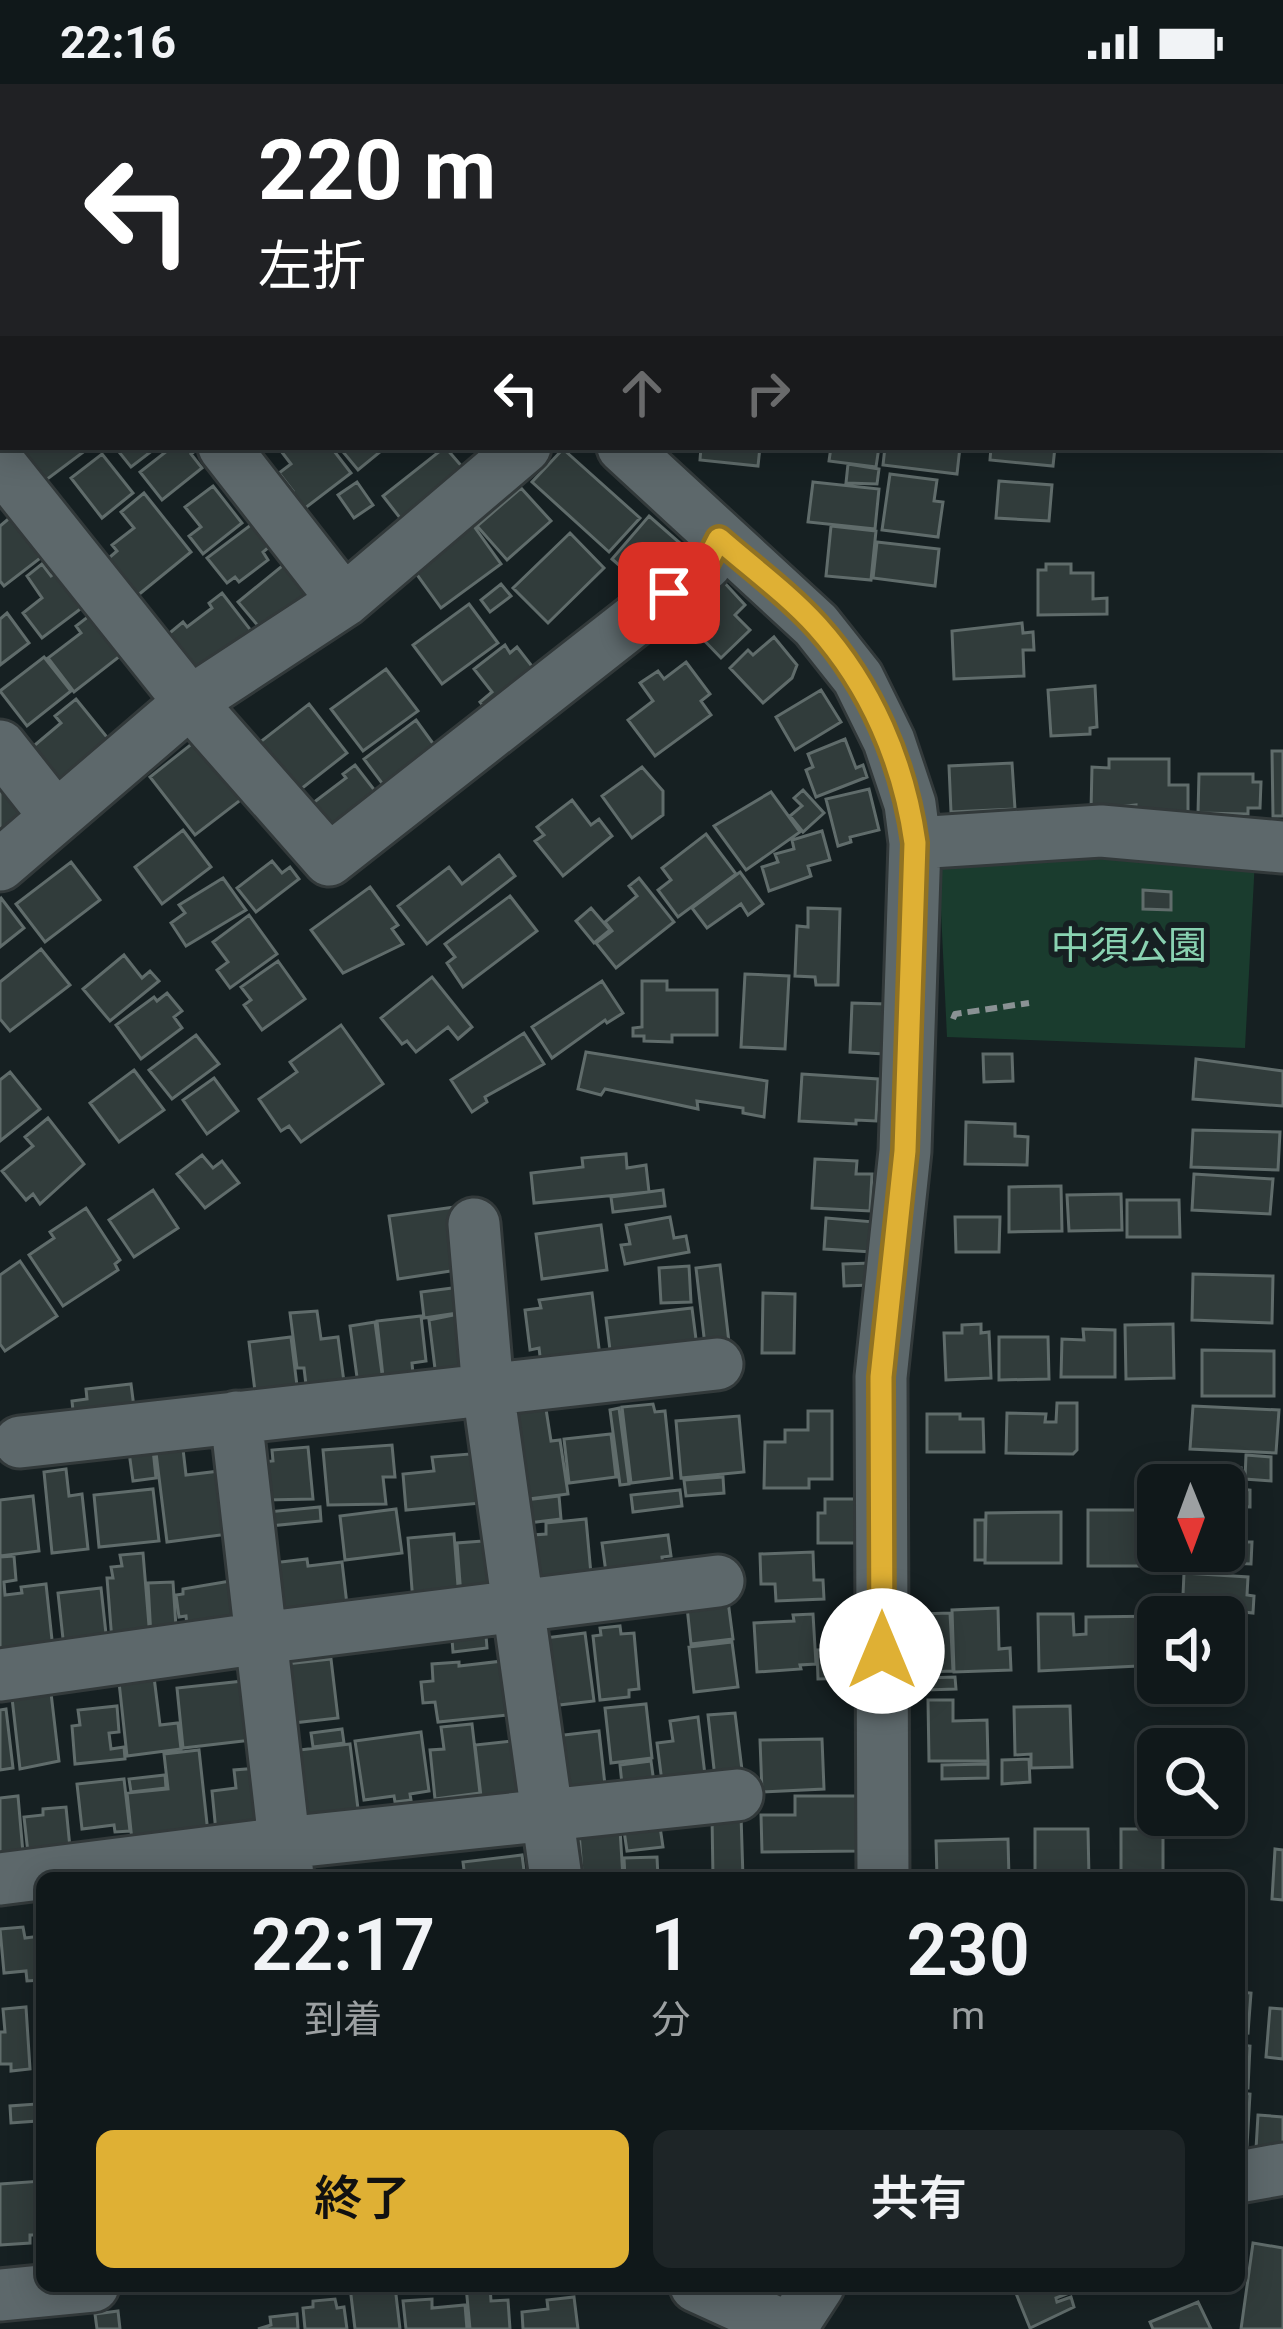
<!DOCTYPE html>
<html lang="ja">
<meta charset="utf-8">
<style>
:root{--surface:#10181a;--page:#1e2527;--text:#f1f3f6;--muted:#9ca0a2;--line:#303739;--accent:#dfb034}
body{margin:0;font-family:Roboto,"Noto Sans JP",sans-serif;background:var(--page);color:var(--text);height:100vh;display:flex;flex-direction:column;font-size:45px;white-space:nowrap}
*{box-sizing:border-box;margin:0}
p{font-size:39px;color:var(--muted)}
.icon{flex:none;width:66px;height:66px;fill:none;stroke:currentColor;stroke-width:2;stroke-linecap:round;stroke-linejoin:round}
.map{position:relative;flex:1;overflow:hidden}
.drawer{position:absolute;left:36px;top:1788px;width:1209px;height:420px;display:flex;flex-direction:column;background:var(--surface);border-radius:18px;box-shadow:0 6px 30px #0003,0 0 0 3px var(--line)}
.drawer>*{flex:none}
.top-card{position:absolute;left:0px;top:0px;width:1284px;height:366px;box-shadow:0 6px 30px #0003,0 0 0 3px var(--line);background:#202124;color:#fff;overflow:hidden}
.needle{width:78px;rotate:179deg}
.controls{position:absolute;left:1137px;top:1380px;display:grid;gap:24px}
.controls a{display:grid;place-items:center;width:108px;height:108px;border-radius:18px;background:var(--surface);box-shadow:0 6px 30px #0003,0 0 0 3px var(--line);font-size:60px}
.pin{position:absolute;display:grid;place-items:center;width:102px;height:102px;color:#fff;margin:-51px;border-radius:24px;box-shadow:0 6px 18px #0006}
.me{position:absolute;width:132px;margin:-66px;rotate:0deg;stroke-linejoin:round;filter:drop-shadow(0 0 9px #0008)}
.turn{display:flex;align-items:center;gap:42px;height:252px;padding:0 60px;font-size:54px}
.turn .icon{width:156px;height:156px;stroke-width:2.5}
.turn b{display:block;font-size:84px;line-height:102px}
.lanes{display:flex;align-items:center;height:114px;padding:0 60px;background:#0003;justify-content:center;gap:60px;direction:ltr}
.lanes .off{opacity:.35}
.eta{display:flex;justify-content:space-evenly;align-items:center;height:204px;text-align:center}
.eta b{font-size:72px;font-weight:600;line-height:84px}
.primary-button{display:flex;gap:24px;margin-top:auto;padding:24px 60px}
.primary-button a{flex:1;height:138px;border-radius:18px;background:var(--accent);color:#111;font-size:48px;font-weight:600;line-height:138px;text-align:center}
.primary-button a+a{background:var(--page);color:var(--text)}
.status{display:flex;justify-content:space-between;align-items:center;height:84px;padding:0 60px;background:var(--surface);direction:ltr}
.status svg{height:33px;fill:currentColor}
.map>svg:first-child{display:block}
</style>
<div class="status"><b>22:16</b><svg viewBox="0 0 49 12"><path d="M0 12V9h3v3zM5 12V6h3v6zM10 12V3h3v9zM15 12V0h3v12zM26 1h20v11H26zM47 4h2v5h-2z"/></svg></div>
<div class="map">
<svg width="1283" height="2245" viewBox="0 0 1283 2245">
<rect width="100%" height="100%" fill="#162022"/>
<path fill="#1a3c2e" d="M989 766 1255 775 1245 964 947 953 939 785Z"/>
<path fill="#313c3b" stroke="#606c6b" stroke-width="3" d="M29 363H90L42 399 20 371Z
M115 363H157L131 383Z
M172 363H200L191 370 202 384 162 416 140 388Z
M287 363H317L320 367 331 363 351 389 296 431 283 415 293 407 279 389 291 380 281 367Z
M339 363H386L358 386Z
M445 363 471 393 407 443 383 412Z
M701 363H760L758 382 700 376Z
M831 363H879L876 383 829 377Z
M885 363H960L957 390 883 381Z
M991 363H1055L1053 382 990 376Z
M563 365 640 434 609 468 532 398Z
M102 370 133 409 102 434 71 394Z
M848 380 879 385 877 400 846 399Z
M890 390 937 396 934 417 943 418 938 453 882 446Z
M999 397 1052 401 1049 437 996 434Z
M357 398 373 421 354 434 338 411Z
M813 398 879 405 875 445 808 438Z
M213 402 242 439 203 470 189 452 201 443 185 423Z
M521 404 551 437 507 476 477 442Z
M144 409 191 468 132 516 103 479 117 467 112 461 134 444 121 428Z
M12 432 43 472 4 502 0 497V442Z
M649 432 681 460 644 503 612 475Z
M252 440 269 463 263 468 268 476 239 498 235 493 227 499 207 474Z
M473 441 501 480 441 524 413 485Z
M831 442 876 447 871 496 826 492Z
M570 449 604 484 548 539 513 504Z
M877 458 939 465 935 502 873 494Z
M287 478 318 516 270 556 238 518Z
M42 480 51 492 64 482 91 517 42 554 23 529 42 514 27 492Z
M1046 480H1071V489H1093V515L1107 514V530L1038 531V486H1046Z
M721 495 745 521 735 531 750 546 721 574 672 523 682 514 691 524Z
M501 500 511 512 490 528 481 516Z
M222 509 259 557 198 594 166 552 183 538 187 543 212 524 209 519Z
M469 520 498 559 442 600 413 561Z
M98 525 129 565 74 608 48 574 81 549 76 542Z
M7 529 29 559 0 581V535Z
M1022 539 1023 549 1033 548 1034 566H1023L1024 592 954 595 952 547Z
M774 553 797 581 792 594 763 619 730 584 748 566 753 571Z
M505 561 510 569 517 563 545 599 495 637 480 618 492 608 474 585Z
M44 573 71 607 27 642 0 607Z
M686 578 710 610 701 617 711 631 655 672 628 636 653 617 640 599 658 587 664 595Z
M386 585 418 627 363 667 331 625Z
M1095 602 1097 643 1090 644V650L1051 652 1048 606Z
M821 606 841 638 795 666 776 633Z
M76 615 119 668 61 716 23 671 61 639 55 632Z
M309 620 347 669 292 712 255 662Z
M416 636 437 665 393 714 364 675Z
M208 647 255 705 195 751 150 693Z
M845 655 856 684 863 681 867 693 816 713 806 686 813 683 808 670Z
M1272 667H1283V732H1273Z
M1109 675H1169V701H1188V730H1136V721L1091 726 1092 683 1109 684Z
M1012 679 1015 725 951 728 949 682Z
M355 681 386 721 335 760 313 719 346 694 343 690Z
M642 683 663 707V731L632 754 602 712Z
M0 689 35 733 0 762Z
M1199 690H1253V698H1261L1260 724H1248V730L1198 729Z
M869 705 879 746 850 753 851 758 838 762 826 715Z
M803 706 824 729 803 748 790 732 802 722 794 714Z
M771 708 800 748 746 786 714 742Z
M572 716 591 741 599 735 612 752 563 792 535 757 544 751 537 743Z
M183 746 211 783 162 820 135 783Z
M822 747 830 776 808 782 811 792 769 807 762 783 778 778 775 770 794 765 792 756Z
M706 750 736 790 678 833 658 806 671 796 662 784Z
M499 771 515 792 427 860 398 822 449 783 462 800Z
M272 777 282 789 290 783 299 795 256 828 237 804Z
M71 778 100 816 45 858 16 820Z
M740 788 763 820 748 831 741 820 707 844 692 824Z
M223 794 246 826 186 862 171 839 185 829 179 821Z
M639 794 674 838 616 884 596 859 612 847 605 838 637 812 629 802Z
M370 803 398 841 392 845 403 860 343 889 311 846Z
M1143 806 1171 808V826L1143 825Z
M510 812 537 847 463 903 447 879 455 873 445 860Z
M1 814 24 844 0 863V815Z
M591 824 610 846 594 859 576 837Z
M808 824 840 825 838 901H816L815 893 795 892 797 842 808 843Z
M249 831 277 870 230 904 217 886 228 878 213 858Z
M41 865 70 901 10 947 0 935V898Z
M124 871 142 894 150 887 159 897 110 937 83 905Z
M278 877 305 915 262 946 244 921 251 916 241 903Z
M745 890 789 892 785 965 741 963Z
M432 893 472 943 458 955 448 943 416 968 407 957 402 960 381 934Z
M602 897 623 929 607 939 605 936 552 974 532 943Z
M642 897H667V906H717V951H672V958L644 957V952H633V944L642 943Z
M167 909 182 927 174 933 182 944 141 975 116 941 154 913 157 917Z
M852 919 887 920 884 970 850 968Z
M341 941 383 1000 301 1058 289 1042 281 1047 259 1015 297 988 290 978Z
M524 949 544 980 485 1013 487 1018 472 1028 451 996Z
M196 951 219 980 172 1015 149 986Z
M586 968 767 997 764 1033 743 1029V1024L697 1017 698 1025 605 1005 601 1011 578 1005Z
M983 970H1012L1013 997 984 998Z
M1196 975 1283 987V1022L1193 1015Z
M134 986 164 1026 119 1058 90 1019Z
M10 988 40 1025 0 1057V996Z
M802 990 878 995 876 1037 856 1036V1040L799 1037Z
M214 994 238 1027 207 1050 183 1016Z
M48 1034 84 1080 40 1120 33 1110 26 1116 2 1087 33 1062 25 1053Z
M966 1038 1015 1040V1052L1028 1053 1027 1081 965 1080Z
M1193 1046 1280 1048 1278 1086 1191 1083Z
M626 1070 627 1084 646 1081 649 1108 534 1119 531 1089 583 1083 582 1074Z
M202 1071 213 1084 222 1077 239 1099 205 1124 177 1090Z
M815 1075 857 1077 856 1090H872L870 1127 812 1124Z
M1194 1090 1273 1095 1270 1130 1192 1126Z
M1061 1102 1062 1147 1009 1148V1103Z
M153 1106 178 1144 134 1173 109 1136Z
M663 1106 665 1122 613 1128 611 1113Z
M1121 1110 1122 1146 1069 1147 1067 1111Z
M1127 1116H1179L1180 1153H1127Z
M455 1123 464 1185 398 1195 389 1132Z
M86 1124 120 1176 115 1180 118 1186 63 1222 29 1171 54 1154 50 1148Z
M670 1133 674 1154 686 1152 689 1168 625 1180 621 1161 630 1160 626 1141Z
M955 1133H1000L999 1168H956Z
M826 1134 875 1138 872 1168 824 1165Z
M601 1141 607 1186 542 1195 536 1150Z
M20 1177 57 1232 5 1267 0 1260V1191Z
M871 1179V1201L844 1202 843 1180Z
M720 1181 730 1267 706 1270 696 1184Z
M689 1182 691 1218 661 1219 659 1184Z
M1193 1190 1273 1192 1272 1239 1192 1236Z
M468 1202 471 1227 424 1234 421 1208Z
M592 1209 601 1280 542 1288 539 1264 530 1266 525 1226 541 1224 539 1216Z
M763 1209 795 1210 794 1269H762Z
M692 1224 697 1263 611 1274 606 1234Z
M317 1227 321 1255 338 1253 346 1313 308 1318 304 1284H297L290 1229Z
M468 1228 477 1296 437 1301 429 1236Z
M421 1232 426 1277 412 1279 413 1290 383 1293 377 1237Z
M375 1238 384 1304 359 1308 350 1242Z
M981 1240V1249L989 1248 991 1294 946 1296 944 1249H962V1241Z
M1173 1240 1174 1294 1126 1295 1125 1241Z
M1083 1245 1115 1246V1293H1061L1062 1255 1084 1256Z
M291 1253 299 1318 257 1324 249 1258Z
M999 1253H1048L1049 1295 999 1296Z
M1202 1266 1274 1267V1312H1202Z
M131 1300 136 1339 75 1346 72 1317 87 1315 86 1305Z
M1057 1319H1077V1366L1073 1370 1006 1369 1007 1329 1046 1330 1045 1338H1056Z
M653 1320 655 1328 665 1327 672 1394 631 1399 622 1323Z
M1193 1322 1279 1326 1276 1369 1190 1365Z
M619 1324 629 1400 620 1401 610 1326Z
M546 1325 551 1357 560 1356 568 1410 521 1416 514 1327Z
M808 1327H832V1395H809V1404H764L765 1358H785V1346H808Z
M927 1330H960V1335H983L984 1368H927Z
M739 1332 744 1388 681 1394 676 1337Z
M611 1350 616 1393 569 1399 564 1355Z
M392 1361 395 1393H383L386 1420 328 1421 323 1366Z
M308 1363 313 1415 265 1416 261 1378 273 1377 272 1366Z
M153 1365 156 1394 133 1397 129 1368Z
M183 1365 186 1391 228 1386 236 1449 167 1458 156 1369Z
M482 1369 492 1418 406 1426 403 1390 434 1387 432 1373Z
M1246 1371 1271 1373V1397L1245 1395Z
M1187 1383 1241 1384 1240 1405 1250 1406V1423L1224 1422V1401H1186Z
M66 1385 69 1412 82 1410 88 1465 52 1469 44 1388Z
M723 1393 724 1409 686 1412 684 1396Z
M153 1405 159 1457 99 1463 94 1411Z
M680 1406 682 1422 633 1428 631 1411Z
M33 1412 39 1467 0 1472V1416Z
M559 1412 561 1435 528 1439 525 1416Z
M825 1415H858L857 1459H818V1429H825Z
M320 1423 321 1437 269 1442 267 1428Z
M396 1425 402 1469 345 1476 340 1432Z
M1088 1426H1158V1467H1165V1482H1088Z
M1061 1428V1479H985L986 1429Z
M586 1435 592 1501 539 1507 533 1451 546 1450V1439Z
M975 1436H985V1476H975Z
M1224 1438 1246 1439 1244 1458H1252L1251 1480 1179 1477 1180 1467H1224Z
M454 1450 459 1515 413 1518 408 1454Z
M668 1451 671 1472 662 1473 664 1488 607 1496 602 1459Z
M496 1456 500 1513 461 1512 457 1459Z
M813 1468 814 1496H823L824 1515 776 1517 775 1500H761L760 1470Z
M143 1469 150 1554 112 1557 107 1494H113L111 1483 122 1482 120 1471Z
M14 1472 16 1496 4 1498 5 1511 22 1509 21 1503 46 1500 53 1565 0 1571V1473Z
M307 1475 308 1482 342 1478 348 1529 278 1537 272 1479Z
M1184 1489 1248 1493 1247 1511 1254 1512 1253 1529 1243 1528V1538L1224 1537V1533H1182Z
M242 1495 246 1537 187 1542 186 1532 179 1533 176 1511 183 1510V1505Z
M173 1498 176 1543 151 1553 148 1499Z
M101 1504 107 1559 64 1564 58 1509Z
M728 1517 733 1555 691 1560 687 1523Z
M998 1524 999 1565 1010 1564 1011 1586 954 1588 952 1526Z
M950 1529 953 1587 923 1588 920 1530Z
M813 1530 816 1580 800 1581 801 1585 757 1588 754 1539 794 1537 793 1531Z
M1038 1530H1073L1074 1551 1086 1550V1533L1165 1532 1158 1533V1581L1039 1587Z
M620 1542 621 1550 634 1549 639 1605 629 1606V1613L600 1616 593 1552 601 1551 600 1544Z
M585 1549 594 1617 559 1621 557 1608 544 1610 537 1555Z
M486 1551 487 1564 453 1568 452 1555Z
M732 1558 738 1603 694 1608 689 1563Z
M856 1565 858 1594 818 1595 817 1566Z
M331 1575 338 1634 293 1639 286 1580Z
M511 1576 517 1630 438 1638 435 1618 423 1619 421 1598 433 1597 432 1580 459 1578V1582Z
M153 1585 160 1641 178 1639 181 1665 127 1672 118 1589Z
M955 1593 956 1605 925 1606 924 1594Z
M253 1596 260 1655 183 1664 177 1604Z
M51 1609 59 1677 20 1685 12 1614Z
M928 1616H953V1637L987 1636 988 1677H929Z
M646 1620 652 1674 611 1679 605 1624Z
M117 1622 119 1648 109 1649 111 1665 124 1663 125 1675 75 1680 72 1642 80 1641 78 1626Z
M1070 1622 1072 1683 1031 1684V1670L1015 1671 1014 1623Z
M6 1625 13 1684 0 1686V1626Z
M735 1629 743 1694H715L708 1631Z
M698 1633 706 1699 662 1698 657 1659 673 1657 670 1637Z
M472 1640 480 1709 435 1715 430 1666 444 1665 441 1643Z
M342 1645 344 1659 313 1663 311 1649Z
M599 1647 606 1710 562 1715 555 1652Z
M421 1648 429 1707 410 1710 411 1716 395 1718 394 1712 364 1716 355 1657Z
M822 1655 824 1705 762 1708 760 1656Z
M521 1656 528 1716 482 1721 475 1661Z
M350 1660 360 1741 307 1747 304 1698H295L291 1667Z
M199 1666 209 1758 133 1766 127 1709 168 1705 164 1670Z
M1029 1675 1030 1698 1002 1700V1676Z
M651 1677 655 1706 623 1710 620 1681Z
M988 1680V1694L942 1695V1681Z
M261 1684 267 1742 216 1748 212 1707 236 1704 234 1686Z
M165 1691 166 1704 131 1708 129 1695Z
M124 1695 130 1747 115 1748 114 1741 82 1745 77 1700Z
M18 1712 23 1769 0 1782V1714Z
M795 1712H860V1767L762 1768 761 1731H795Z
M66 1723 71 1774 29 1778 24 1733 43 1731V1725Z
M741 1731 743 1794H713L712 1732Z
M659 1736 663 1763 627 1767 623 1740Z
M620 1745 623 1794H567V1790L582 1788 579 1748Z
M1035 1745H1088L1089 1794H1035Z
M1121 1745H1163V1794H1121Z
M1008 1755 1009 1794H937L936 1757Z
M1275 1765 1283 1766V1816L1272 1815Z
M522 1771 525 1794H465L463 1778Z
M657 1773 658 1794H625L624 1774Z
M837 1787 838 1794H765V1789Z
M23 1843 25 1854 41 1852 42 1843V1896L27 1897 26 1887 4 1889 0 1845Z
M1239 1908 1251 1909 1248 1949 1239 1948Z
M26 1923 30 1985 11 1987V1980H0V1948H5L3 1925Z
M1270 1924 1283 1925V1975L1266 1973Z
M1239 1961 1250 1962 1248 2004H1239Z
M1239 2009 1250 2010 1246 2079H1239Z
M36 2020 37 2037 11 2039 10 2022Z
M1258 2031 1283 2033V2067L1256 2065Z
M42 2097 39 2151H30V2159L0 2161V2100Z
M1253 2159 1283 2164V2245H1241Z
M395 2202 400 2245H355L350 2203Z
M466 2202H490L491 2217 508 2216 510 2245H470Z
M1013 2202H1069L1072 2208 1056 2214 1057 2218 1071 2213 1074 2223 1030 2244Z
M574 2213 578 2245H523L522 2228 548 2225 547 2216Z
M335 2215 337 2224 344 2223 347 2245H305L303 2224 313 2223V2217Z
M432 2215V2224L465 2221 467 2245H406L403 2217Z
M1198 2218 1211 2245H1153L1150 2238Z
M118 2227 120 2245H97L95 2230Z
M297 2230 298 2245H258L271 2241 270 2233Z"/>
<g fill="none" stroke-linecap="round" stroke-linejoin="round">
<defs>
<path id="minor" d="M217 0 220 3
M288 3 289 0
M0 86 3 90
M224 363 344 517
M623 363 816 541 858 594 889 657 910 720 915 759 905 1067 881 1293 883 1794
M0 380 190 618 329 776 706 480 719 455
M0 662 56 733
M915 759 1101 747 1283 763
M0 781 190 618 344 517 525 363
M474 1140 488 1306 556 1794
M236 1333 288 1792
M20 1358 717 1280
M0 1591 261 1554 718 1497
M0 1795 284 1759 737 1711
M1239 2093 1283 2085
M696 2202 790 2245
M0 2211 93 2202
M790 2245 818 2202"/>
</defs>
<use href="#minor" stroke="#32393a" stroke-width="57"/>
<path stroke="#8a9294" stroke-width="6" stroke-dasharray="12 6" stroke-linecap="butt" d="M953 935 955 930 1029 919"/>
<use href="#minor" stroke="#5d686b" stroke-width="51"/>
</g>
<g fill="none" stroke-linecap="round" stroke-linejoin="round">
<defs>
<path id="route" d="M669 509 706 480 719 455C751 483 788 510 817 542 871 602 904 679 915 759L905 1067 881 1293 882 1567"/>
</defs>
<use href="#route" stroke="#917222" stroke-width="30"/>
<use href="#route" stroke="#dfb034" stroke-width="21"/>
</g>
<g text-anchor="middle" stroke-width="12" stroke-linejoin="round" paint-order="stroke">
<g font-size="39" fill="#89d2b1" stroke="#162022">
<text x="1129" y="875">中須公園</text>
</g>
</g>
</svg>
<div class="controls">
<a><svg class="needle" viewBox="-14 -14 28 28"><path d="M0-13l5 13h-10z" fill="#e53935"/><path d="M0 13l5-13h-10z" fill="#9ca0a2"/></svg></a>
<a><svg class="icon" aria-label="sound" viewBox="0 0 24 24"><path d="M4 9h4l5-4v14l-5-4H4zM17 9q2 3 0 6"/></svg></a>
<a><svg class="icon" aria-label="search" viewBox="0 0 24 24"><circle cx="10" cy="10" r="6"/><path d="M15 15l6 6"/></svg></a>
</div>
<div class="pin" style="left:669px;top:509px;background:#d93025"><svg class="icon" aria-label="arrive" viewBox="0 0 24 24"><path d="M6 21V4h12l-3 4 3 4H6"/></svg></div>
<svg class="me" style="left:882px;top:1567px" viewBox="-20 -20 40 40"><circle r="19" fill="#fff"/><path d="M0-13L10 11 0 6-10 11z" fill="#dfb034"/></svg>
<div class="top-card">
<div class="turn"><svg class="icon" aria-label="left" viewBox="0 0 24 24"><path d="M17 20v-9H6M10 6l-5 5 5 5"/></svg><div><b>220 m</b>左折</div></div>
<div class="lanes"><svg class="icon" aria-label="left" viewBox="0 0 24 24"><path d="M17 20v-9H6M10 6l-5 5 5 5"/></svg><svg class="icon off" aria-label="ahead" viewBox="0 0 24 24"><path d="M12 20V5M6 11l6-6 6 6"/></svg><svg class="icon off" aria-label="right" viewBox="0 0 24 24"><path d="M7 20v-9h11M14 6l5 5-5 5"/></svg></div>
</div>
<section class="drawer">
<div class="eta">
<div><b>22:17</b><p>到着</p></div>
<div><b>1</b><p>分</p></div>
<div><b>230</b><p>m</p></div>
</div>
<div class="primary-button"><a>終了</a><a>共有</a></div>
</section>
</div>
